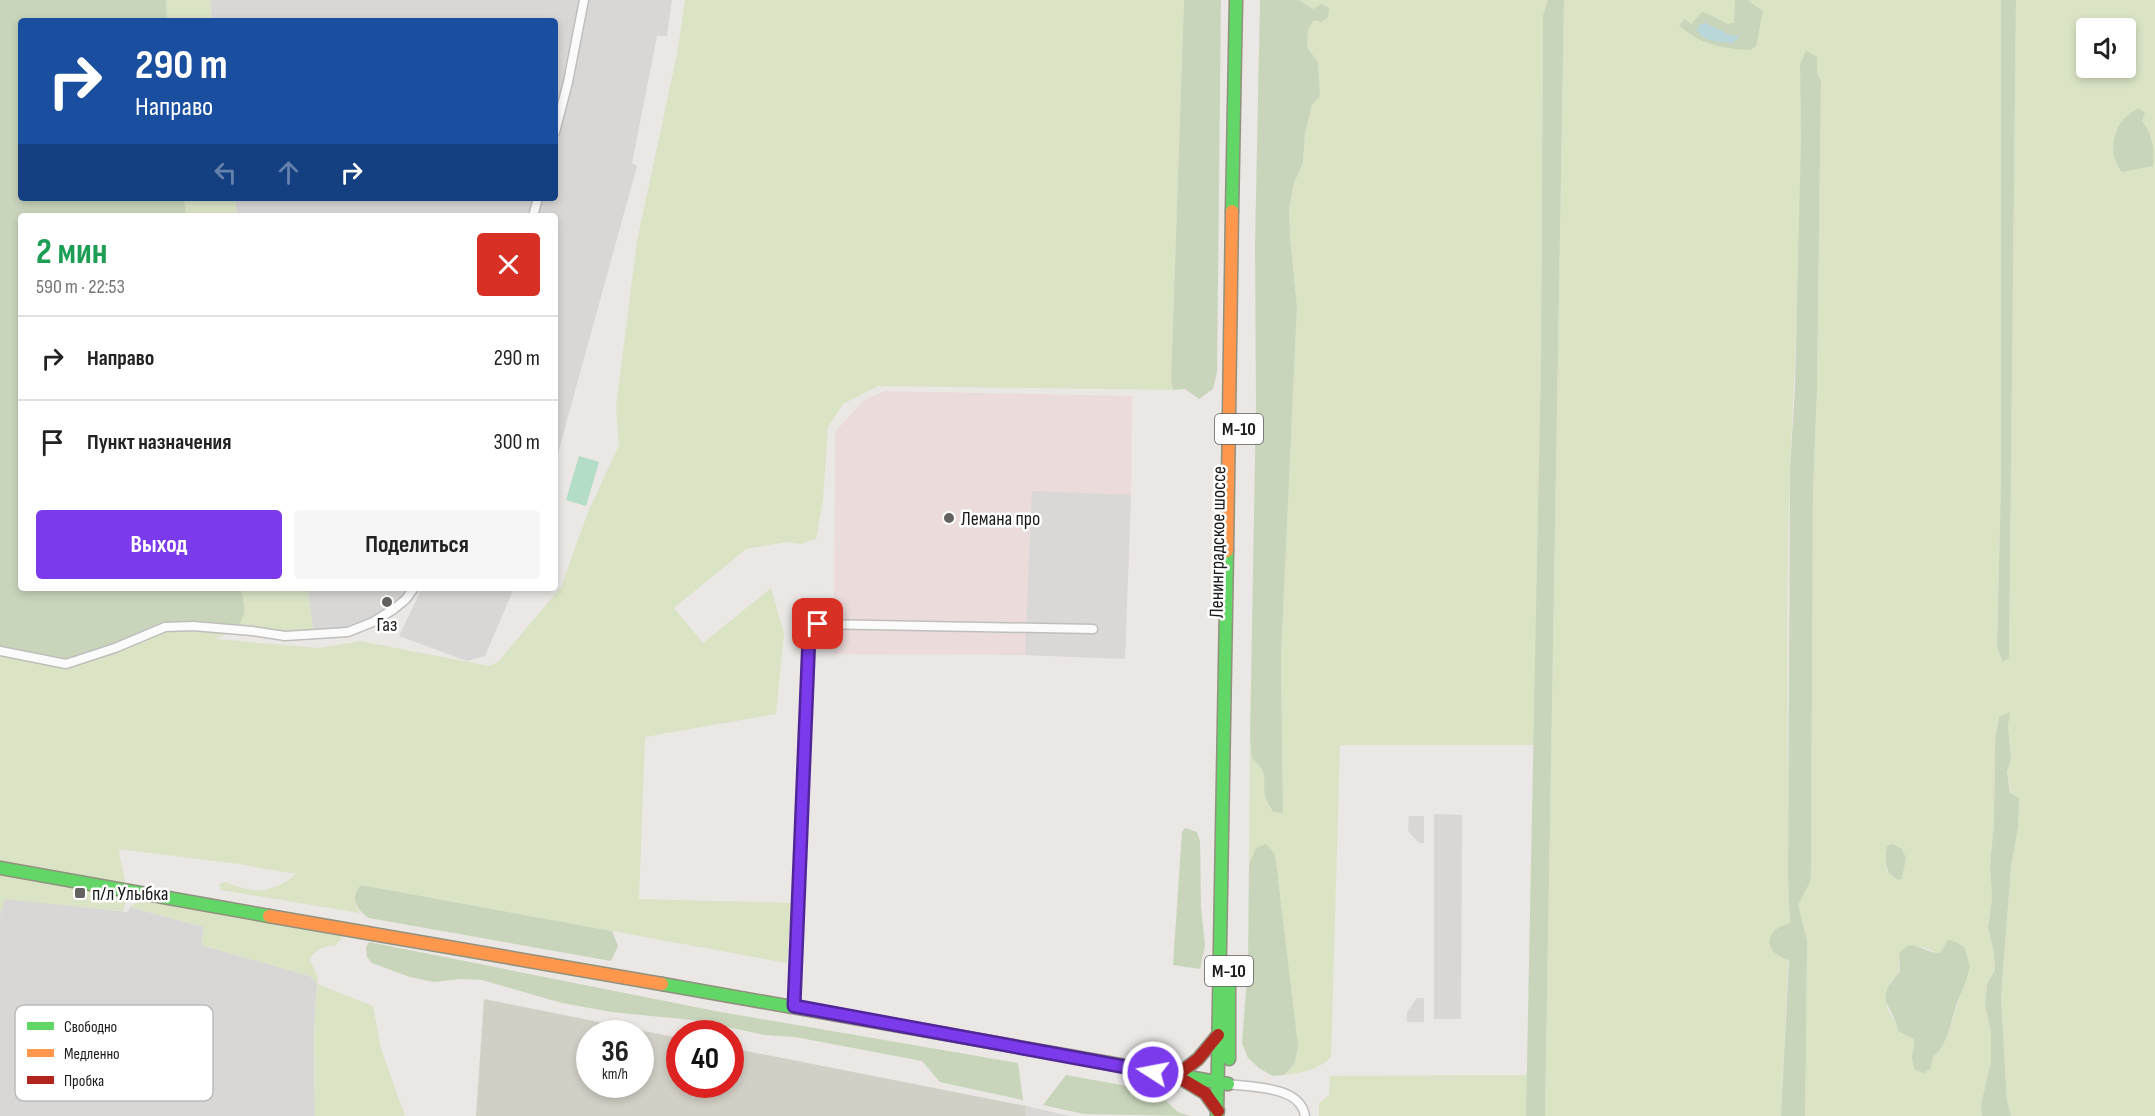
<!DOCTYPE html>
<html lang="ru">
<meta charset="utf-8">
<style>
:root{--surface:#fff;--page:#f6f6f6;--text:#222;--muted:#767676;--line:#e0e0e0;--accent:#7c3aed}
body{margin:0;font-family:"Sofia Sans Condensed",sans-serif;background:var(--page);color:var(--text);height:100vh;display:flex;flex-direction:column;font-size:22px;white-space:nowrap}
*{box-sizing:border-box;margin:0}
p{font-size:20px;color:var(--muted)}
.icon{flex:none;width:33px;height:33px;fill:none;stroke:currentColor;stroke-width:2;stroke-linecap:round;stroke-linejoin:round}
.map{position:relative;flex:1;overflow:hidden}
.sheet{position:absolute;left:18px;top:213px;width:540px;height:378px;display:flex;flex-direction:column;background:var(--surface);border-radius:6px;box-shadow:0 3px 9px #0003}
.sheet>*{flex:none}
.guide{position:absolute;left:18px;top:18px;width:540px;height:183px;border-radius:6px;box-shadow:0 3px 9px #0003;background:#1a4fa0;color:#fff;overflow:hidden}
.fabs{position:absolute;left:2076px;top:18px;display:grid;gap:12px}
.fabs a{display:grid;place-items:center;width:60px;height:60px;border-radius:6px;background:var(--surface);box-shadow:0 3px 9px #0003;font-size:30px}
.speed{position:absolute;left:576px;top:1020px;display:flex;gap:12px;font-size:30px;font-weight:700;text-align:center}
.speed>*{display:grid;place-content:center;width:78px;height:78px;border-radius:50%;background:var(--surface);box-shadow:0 3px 9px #0003;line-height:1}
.speed small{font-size:15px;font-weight:400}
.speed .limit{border:9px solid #d22;background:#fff;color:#111}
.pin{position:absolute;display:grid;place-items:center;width:51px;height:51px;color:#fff;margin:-26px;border-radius:12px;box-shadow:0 3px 9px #0006}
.me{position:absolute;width:66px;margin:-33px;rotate:281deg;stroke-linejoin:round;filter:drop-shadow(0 0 4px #0008)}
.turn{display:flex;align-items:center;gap:21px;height:126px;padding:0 18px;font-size:27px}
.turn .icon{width:78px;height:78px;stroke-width:2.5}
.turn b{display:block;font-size:42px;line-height:51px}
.lanes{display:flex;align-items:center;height:57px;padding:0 18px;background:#0003;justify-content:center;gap:30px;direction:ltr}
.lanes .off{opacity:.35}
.round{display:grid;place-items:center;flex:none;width:63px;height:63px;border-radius:6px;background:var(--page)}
.summary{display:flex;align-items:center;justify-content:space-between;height:102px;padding:0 18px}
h1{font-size:36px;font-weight:700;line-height:45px;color:#1e9e55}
.action{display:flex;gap:12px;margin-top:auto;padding:12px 18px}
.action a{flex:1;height:69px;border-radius:6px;background:var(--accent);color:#fff;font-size:24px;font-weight:700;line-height:69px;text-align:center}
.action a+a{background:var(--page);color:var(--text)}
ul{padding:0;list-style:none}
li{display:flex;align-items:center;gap:18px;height:84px;padding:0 18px;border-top:2px solid var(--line)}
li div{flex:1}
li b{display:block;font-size:22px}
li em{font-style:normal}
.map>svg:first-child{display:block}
</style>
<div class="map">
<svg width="2155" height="1116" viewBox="0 0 2155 1116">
<rect width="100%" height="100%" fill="#eae7e4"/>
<path fill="#d9d7d5" d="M210 0H584L573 64 588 0H672L667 36H657L632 163 637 166 555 464V216H535L540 198H555V21H212Z
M235 198H538L533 216H237Z
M307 588H414L406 599 348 632 314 635Z
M422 588H514L485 656 467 661 399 636Z
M3 898 128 912 130 907 204 927 201 945 310 976 317 984 314 1035 315 1116H0V916Z
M1026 1106 1070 1116H1025Z"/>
<path fill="#ebdbdb" d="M885 391 1132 396 1131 495 1125 659 1025 655 834 654 835 432 864 400Z"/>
<path fill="#d9d6d3" d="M1434 814 1462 815 1461 1019H1434Z
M1409 816H1424V843H1419L1408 831Z
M1417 998H1424V1022H1407V1012Z"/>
<path fill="#d2d0c6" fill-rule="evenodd" d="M484 999 679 1038 680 1084H730L731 1048 1026 1106 1025 1116H476ZM590 1034H640V1084H590Z"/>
<path fill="#dae4c5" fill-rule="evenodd" d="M166 0H210L212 21H167Z
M685 0H1184L1171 381 1173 390 878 386 843 404 828 427 823 500 816 539 801 544 787 542 746 549 674 608 703 643 771 588 784 633 776 714 645 737 639 899 791 903 787 963 361 885 356 905 360 913 232 892 221 890 219 884 226 882C253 894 273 894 296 874L239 864 119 849C121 870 131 890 123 911L4 899 0 916V651L242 597 241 588H307L314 635 234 631 215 639 319 648 360 641 489 666 498 662 561 587 588 512 619 445 616 407 637 241 677 54Z
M1299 0H1548L1543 15 1541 358 1534 745H1340L1331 1057C1319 1070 1300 1073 1284 1075L1295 1063 1298 1046 1266 844 1257 848 1249 865 1250 738 1252 759C1272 774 1260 782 1266 799 1267 803 1271 808 1273 812L1283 813 1281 658 1297 306 1290 237 1289 208 1294 183 1303 163 1305 134 1312 105 1320 96 1318 62 1307 47V29L1314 20 1313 9Z
M1564 0H2001V480L1997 647 2003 662 2009 657 2016 0H2155V1116H2011L2007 1101 2001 997 2011 867 2018 827 2007 772 2011 759 2008 726 2009 713 1999 717 1995 739 1994 823 1990 866 1992 898 1988 928 1994 953 1995 970 1987 984 1985 1005 1991 1032V1061L1981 1105 1982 1116H1805V1041L1798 905 1811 871 1813 492 1817 388 1821 80 1817 73V57L1800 64C1804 199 1796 333 1790 468 1785 605 1789 743 1788 880L1790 923 1781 1116H1545ZM2086 28H2126V68H2086ZM1886 854 1906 858 1903 869 1887 872ZM1920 946 1936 953H1941L1943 947 1970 966 1947 1037 1939 1051 1933 1057 1915 1047 1914 1039 1898 1031 1896 1023 1887 1008 1890 982 1900 971 1898 962Z
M184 198H235L237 216H186Z
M147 900 338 933 342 938 336 945C324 946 315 949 310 960L318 977 317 984 373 1006 381 1049 405 1116H315L314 1035 317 984 310 976 201 945 204 927 130 907 137 902Z
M1528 1075 1526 1116H1319V1103L1329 1095 1330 1076Z"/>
<path fill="#c8d5bb" d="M0 0H166L167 21H21V198H184L186 216H21V588H241C244 608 249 615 233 631L165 627 66 664 0 651Z
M1184 0H1221L1217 372 1213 389 1199 399 1185 389 1173 390 1171 381Z
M1260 0H1299L1313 9 1321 4 1329 8 1328 17 1321 22 1314 20 1308 29 1307 47 1318 62 1320 96 1312 105 1305 134 1303 163 1294 183 1289 208 1290 237 1297 306 1281 658 1283 813 1273 812C1271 808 1267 803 1266 799 1260 782 1272 774 1252 759L1250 738 1256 402 1255 246Z
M1548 0H1564L1545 1116H1526L1541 358 1543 15Z
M1735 0H1747L1763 11 1756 46 1750 50C1724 49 1698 44 1679 25L1685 19 1691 24 1702 12 1715 17 1727 24 1734 23Z
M2001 0H2016L2009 658 2003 662 1997 647 2001 480Z
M1806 51 1817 57V73L1821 80 1817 388 1813 492 1811 871 1810 882 1798 905 1807 940 1805 1116H1781L1789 960C1762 953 1764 929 1790 923L1788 880 1790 469 1795 388 1801 138 1800 64Z
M2138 108 2145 113 2142 121C2152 134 2155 148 2153 166L2122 172C2110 157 2111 137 2122 121 2126 116 2133 112 2138 108Z
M2010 712 2008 726 2011 759 2007 772 2010 793 2019 798 2018 827 2011 867 2001 997 2007 1101 2011 1116H1982L1981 1105 1991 1061V1032L1985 1005 1987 984 1995 970 1994 953 1988 928 1992 898 1990 866 1994 823 1995 739 1999 717Z
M1185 828 1197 832 1200 841 1201 906 1205 946 1200 969 1173 965 1182 832Z
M1266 844 1275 854 1298 1046 1295 1063 1284 1075 1273 1076 1259 1068 1248 1058 1242 1043 1248 963 1249 865 1256 848Z
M1893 844 1902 849 1906 858 1902 878 1899 880C1884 874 1885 861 1887 846Z
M361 885 612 931 618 946 611 961 369 918C357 910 349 897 361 885Z
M1948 940 1956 942 1964 947 1970 966 1966 981 1956 1006 1947 1037 1939 1051 1933 1057 1930 1069 1924 1073 1915 1070C1908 1052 1916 1053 1914 1039L1898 1031C1892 1000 1872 1004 1900 971L1899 952 1909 945C1921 946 1929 953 1940 953Z
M369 942 715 1011 1018 1063 1023 1100 940 1082 922 1061 795 1037 764 1035 701 1021 612 1012 562 1003 482 980 460 979 434 982 410 977 372 963 367 957 366 947Z
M1066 1075 1149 1090 1165 1100 1178 1112 1190 1116 1084 1114 1043 1105Z"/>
<path fill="#b3ddc6" d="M579 456 599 462 586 506 566 500Z"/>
<path fill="#dad8d7" d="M1032 491 1131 495 1125 659 1025 655Z"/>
<path fill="#bad7da" d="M1706 23 1730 35 1740 36 1733 43C1720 42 1703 42 1697 30L1700 24Z"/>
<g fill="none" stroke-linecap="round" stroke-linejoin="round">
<defs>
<path id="street" d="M555 132 568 82 584 0
M533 216 538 198
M0 651 66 664 115 648 165 627 193 626 252 631 285 636 348 632 373 622 394 609 406 599 414 588
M794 1006 809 635 818 624 1093 629
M1228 1084C1252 1088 1300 1085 1305 1116"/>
<path id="fast" d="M1232 211 1236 0
M0 868 269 916
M1229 966V1059
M662 984 1228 1084
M1217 1116 1227 551"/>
<path id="slow" d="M1227 551 1232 211
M269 916 662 984"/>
<path id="jam" d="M1176 1076 1198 1059 1218 1035
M1185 1081 1205 1093 1218 1111"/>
</defs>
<use href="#street" stroke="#bfbebc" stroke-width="11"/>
<use href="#fast" stroke="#91907e" stroke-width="15"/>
<use href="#slow" stroke="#91907e" stroke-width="15"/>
<use href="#jam" stroke="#91907e" stroke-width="15"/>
<use href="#street" stroke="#fcfbfb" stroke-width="8"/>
<use href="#fast" stroke="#63d668" stroke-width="12"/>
<use href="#slow" stroke="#ff974d" stroke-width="12"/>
<use href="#jam" stroke="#b3261e" stroke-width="12"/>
</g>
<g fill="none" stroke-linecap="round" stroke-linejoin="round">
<defs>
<path id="route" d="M818 624 809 635 794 1006 1153 1072"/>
</defs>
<use href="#route" stroke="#51269a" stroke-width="15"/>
<use href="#route" stroke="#7c3aed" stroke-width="10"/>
</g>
<g fill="#636261" stroke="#fff" stroke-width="2">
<circle cx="949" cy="518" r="6"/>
<circle cx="387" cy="602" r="6"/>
<rect x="74" y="887" width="12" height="12" rx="3"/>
</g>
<g text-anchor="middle" stroke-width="5" stroke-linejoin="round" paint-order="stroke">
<g fill="#fff" stroke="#5f5f5f" stroke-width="1.5">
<rect x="1215" y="414" width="48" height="30" rx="4.5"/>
<rect x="1205" y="956" width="48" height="30" rx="4.5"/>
</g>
<g font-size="18" font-weight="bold" fill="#1b1b1b">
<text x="1239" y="435">М-10</text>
<text x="1229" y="977">М-10</text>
</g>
<g font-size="20" fill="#1b1b1b" stroke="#fff" text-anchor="start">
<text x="961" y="525">Лемана про</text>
<text x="387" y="631" text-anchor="middle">Газ</text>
<text x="92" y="900">п/л Улыбка</text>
</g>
<g font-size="20" fill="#1b1b1b" stroke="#fff">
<text transform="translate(1217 542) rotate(-89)" y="7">Ленинградское шоссе</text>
</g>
</g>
<rect x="15" y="1005" width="198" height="96" rx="9" fill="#fff" stroke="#bbb" stroke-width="1.5"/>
<rect x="27" y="1022" width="27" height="8" fill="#63d668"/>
<rect x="27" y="1049" width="27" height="8" fill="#ff974d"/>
<rect x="27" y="1076" width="27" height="8" fill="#b3261e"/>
<g font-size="16" fill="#1b1b1b">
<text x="64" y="1032">Свободно</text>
<text x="64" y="1059">Медленно</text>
<text x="64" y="1086">Пробка</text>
</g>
</svg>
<div class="fabs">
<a><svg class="icon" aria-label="sound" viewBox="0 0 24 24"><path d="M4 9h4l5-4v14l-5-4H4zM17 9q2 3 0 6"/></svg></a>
</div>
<div class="speed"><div>36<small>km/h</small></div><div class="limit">40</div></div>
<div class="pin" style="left:818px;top:624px;background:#d93025"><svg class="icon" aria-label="arrive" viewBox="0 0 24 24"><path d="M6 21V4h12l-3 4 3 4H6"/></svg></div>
<svg class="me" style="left:1153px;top:1072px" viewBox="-20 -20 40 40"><circle r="17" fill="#7c3aed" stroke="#fff" stroke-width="3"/><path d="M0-11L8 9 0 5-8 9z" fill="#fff"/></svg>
<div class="guide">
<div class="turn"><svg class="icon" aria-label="right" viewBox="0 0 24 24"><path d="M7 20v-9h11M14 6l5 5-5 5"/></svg><div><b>290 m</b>Направо</div></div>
<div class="lanes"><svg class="icon off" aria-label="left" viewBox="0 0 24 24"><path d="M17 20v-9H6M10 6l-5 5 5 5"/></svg><svg class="icon off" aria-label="ahead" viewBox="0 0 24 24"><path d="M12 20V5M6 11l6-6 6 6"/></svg><svg class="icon" aria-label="right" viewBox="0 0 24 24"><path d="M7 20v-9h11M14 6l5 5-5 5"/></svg></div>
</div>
<section class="sheet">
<div class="summary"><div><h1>2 мин</h1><p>590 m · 22:53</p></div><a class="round" style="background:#d93025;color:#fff"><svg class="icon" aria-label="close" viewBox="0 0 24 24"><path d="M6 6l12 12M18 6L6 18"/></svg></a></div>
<ul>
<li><svg class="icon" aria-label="right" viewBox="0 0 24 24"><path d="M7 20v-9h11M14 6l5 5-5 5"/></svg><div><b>Направо</b></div><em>290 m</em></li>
<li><svg class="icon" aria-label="arrive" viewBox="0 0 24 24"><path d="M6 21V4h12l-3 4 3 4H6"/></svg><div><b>Пункт назначения</b></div><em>300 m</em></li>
</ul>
<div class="action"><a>Выход</a><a>Поделиться</a></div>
</section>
</div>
